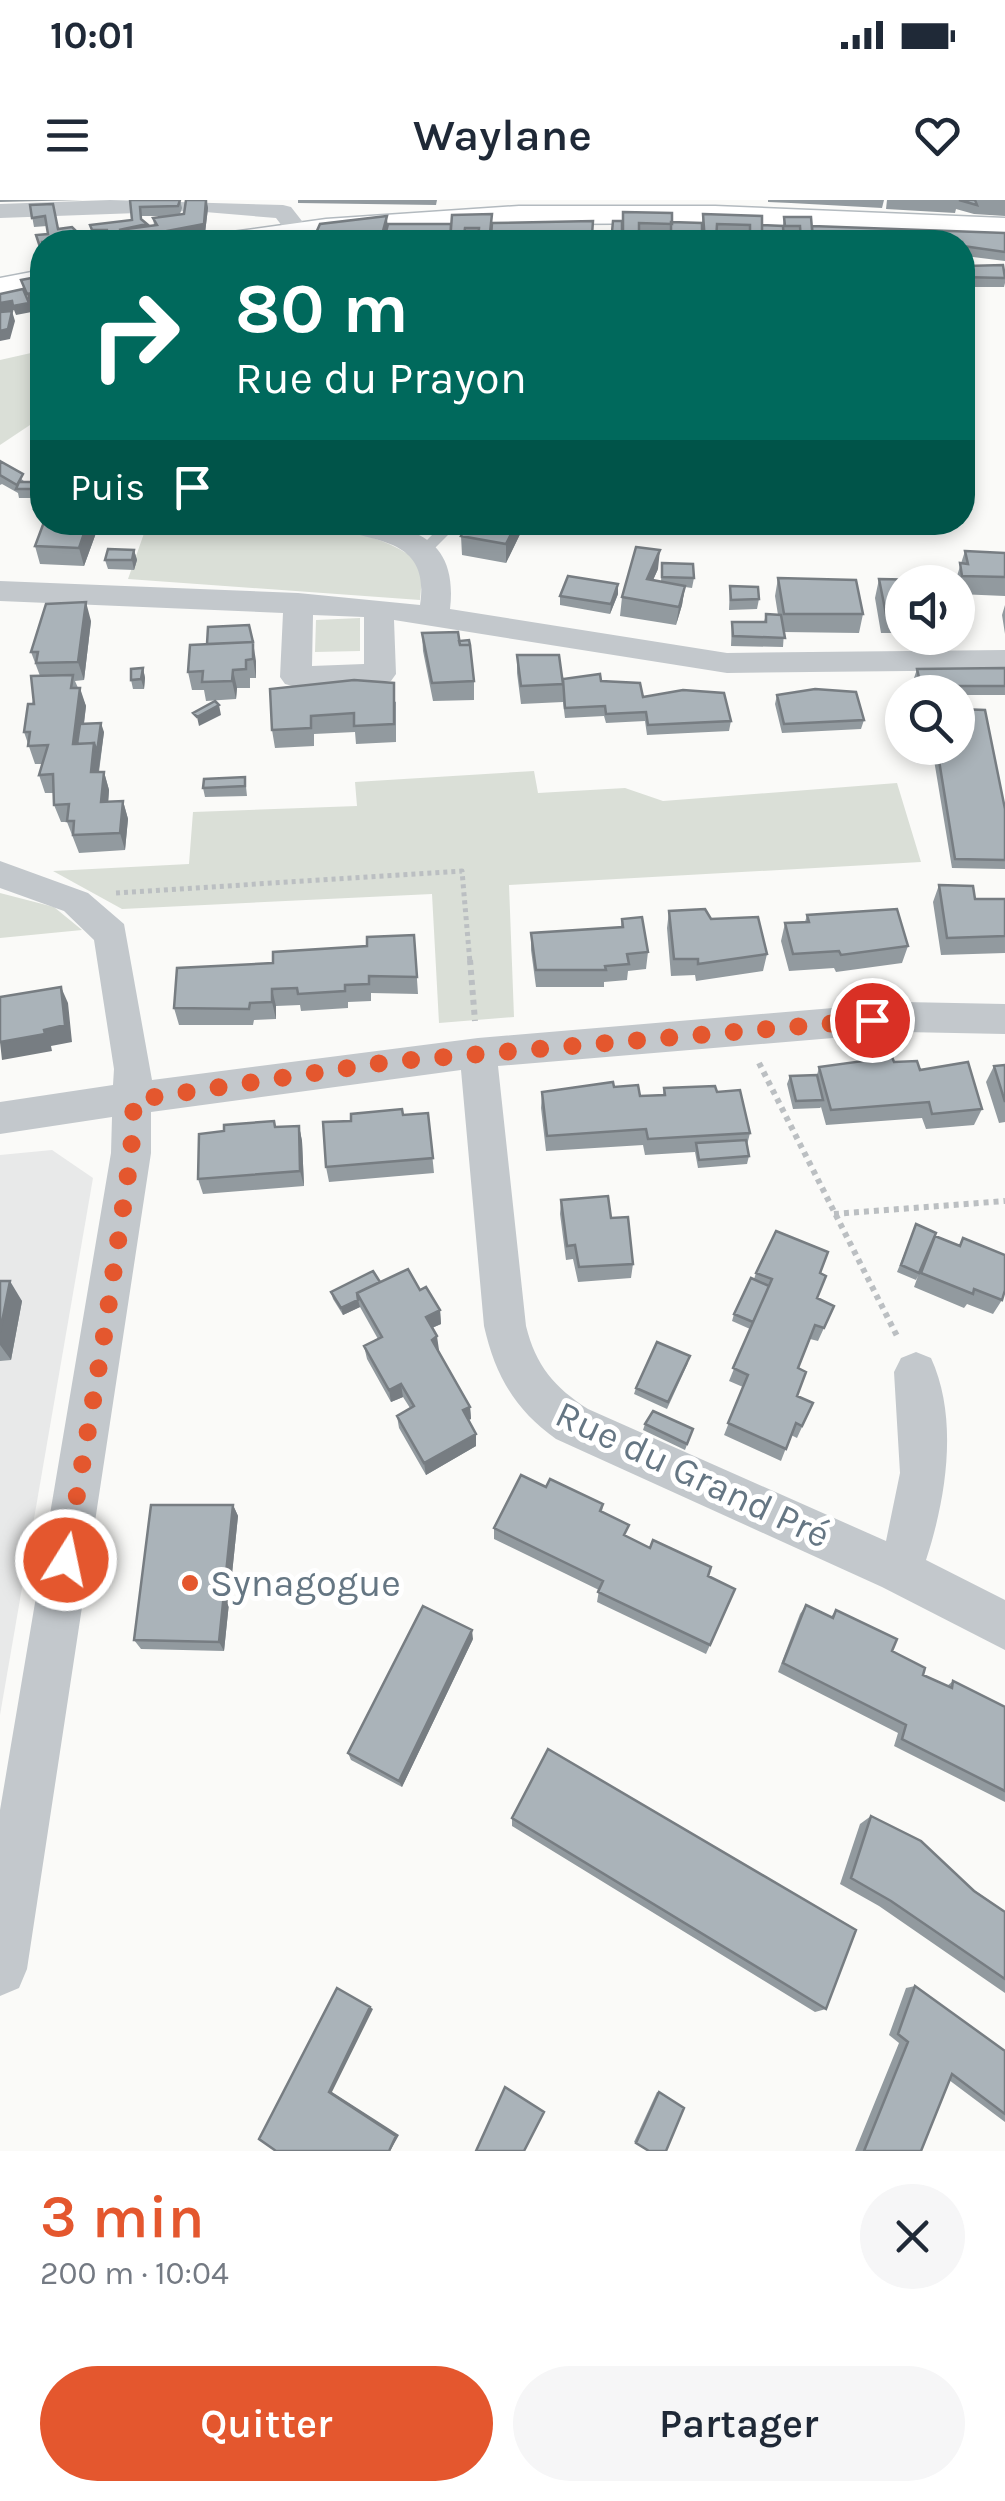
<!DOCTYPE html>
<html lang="fr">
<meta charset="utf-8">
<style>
:root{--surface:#fff;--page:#f6f6f7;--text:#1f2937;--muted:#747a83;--accent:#e4572e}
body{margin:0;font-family:Karla,sans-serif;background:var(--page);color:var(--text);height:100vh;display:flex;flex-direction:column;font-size:38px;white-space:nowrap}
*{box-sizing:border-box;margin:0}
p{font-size:32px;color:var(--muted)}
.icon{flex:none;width:55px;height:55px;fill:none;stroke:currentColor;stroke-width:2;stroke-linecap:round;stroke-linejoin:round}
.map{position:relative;height:1951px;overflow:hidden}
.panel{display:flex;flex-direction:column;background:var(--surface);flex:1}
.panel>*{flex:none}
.banner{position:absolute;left:30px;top:30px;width:945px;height:305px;border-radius:40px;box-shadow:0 5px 15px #0003;background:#00695c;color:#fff;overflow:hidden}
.buttons{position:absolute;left:885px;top:365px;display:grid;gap:20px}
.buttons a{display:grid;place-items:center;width:90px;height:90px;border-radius:50%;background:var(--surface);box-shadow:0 5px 15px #0003;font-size:50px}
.pin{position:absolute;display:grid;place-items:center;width:85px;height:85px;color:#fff;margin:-42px;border:5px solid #fff;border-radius:50%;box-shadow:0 2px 10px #0007}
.me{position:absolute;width:110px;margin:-55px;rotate:10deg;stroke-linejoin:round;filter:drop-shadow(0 0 8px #0008)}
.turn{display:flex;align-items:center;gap:35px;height:210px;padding:0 40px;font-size:45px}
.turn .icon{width:130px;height:130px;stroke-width:2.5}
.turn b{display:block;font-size:70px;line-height:85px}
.then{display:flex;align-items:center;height:95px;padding:0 40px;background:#0003;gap:20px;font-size:38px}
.round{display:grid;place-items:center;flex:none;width:105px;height:105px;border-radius:52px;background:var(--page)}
.overview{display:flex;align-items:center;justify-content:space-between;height:170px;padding:0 40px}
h1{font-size:60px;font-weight:600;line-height:75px;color:var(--accent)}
.primary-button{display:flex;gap:20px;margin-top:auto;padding:20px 40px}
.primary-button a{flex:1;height:115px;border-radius:60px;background:var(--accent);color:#fff;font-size:40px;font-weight:600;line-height:115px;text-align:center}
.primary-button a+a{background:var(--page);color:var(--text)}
.status{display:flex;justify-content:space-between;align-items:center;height:70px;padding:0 50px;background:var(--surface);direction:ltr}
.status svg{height:28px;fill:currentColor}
header{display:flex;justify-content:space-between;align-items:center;height:130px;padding:0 40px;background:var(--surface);font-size:45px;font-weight:600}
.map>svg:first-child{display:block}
</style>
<div class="status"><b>10:01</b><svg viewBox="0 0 49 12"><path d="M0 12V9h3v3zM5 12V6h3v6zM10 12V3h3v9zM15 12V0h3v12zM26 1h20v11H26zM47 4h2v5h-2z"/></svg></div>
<header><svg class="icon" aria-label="menu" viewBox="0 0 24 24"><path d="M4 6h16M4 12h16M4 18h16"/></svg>Waylane<svg class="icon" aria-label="heart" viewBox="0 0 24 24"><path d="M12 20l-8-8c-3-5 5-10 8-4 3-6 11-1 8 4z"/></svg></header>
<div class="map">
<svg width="1005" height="1951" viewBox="0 0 1005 1951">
<rect width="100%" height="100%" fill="#fafaf8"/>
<path fill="#e8e9e9" d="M52 950 93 978 0 1515V955Z"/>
<path fill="#dadfd7" d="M31 153 42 154V217L0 245V160Z
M148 322C225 323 364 310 423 366L420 400 128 379Z
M360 418V451L315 452 316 420Z
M534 571 538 593 625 588 663 601 897 583 921 662 509 685 514 817 439 823 432 694 122 709 53 671 189 664 193 612 357 606 355 582Z
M0 693 54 707 82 730 0 738Z"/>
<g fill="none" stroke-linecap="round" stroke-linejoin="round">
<defs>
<path id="secondary" d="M519 6H715L1005 18V38C843 29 681 20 519 25 418 28 315 49 216 42L220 35 232 32 326 19Z
M42 70V90L0 98V78Z"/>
</defs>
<use href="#secondary" stroke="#b3babf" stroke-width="3"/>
<path stroke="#bbbfc2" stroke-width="5" stroke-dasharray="4 4" stroke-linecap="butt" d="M116 693 462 671 470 763"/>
<path stroke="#bbbfc2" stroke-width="6" stroke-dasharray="5 5" stroke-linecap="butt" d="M470 760 475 821
M759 863 898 1138
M834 1014 1005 1001"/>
<path fill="#c3c8cc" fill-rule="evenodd" d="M445 322H461L429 354H419V348Z"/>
<path fill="#c3c8cc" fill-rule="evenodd" d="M110 0 283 5 291 7 309 30 297 37 289 35 276 18 193 11 0 18V4Z
M328 322C393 322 460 325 450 409L727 453 1005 450V470L727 473 394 420 396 474 391 481 296 487 285 484 280 477 283 413 0 401V381L298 393 420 405C430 341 381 342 332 328ZM313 415 364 417V464L312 466Z
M0 661 88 693 124 724 152 880 478 838 904 802 1005 804V834L904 832 498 866 526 1126C536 1166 554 1187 588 1209L886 1341 900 1273 894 1172 901 1158 916 1152 931 1158C959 1219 946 1299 926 1360L1005 1400V1450L882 1387 556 1239C515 1210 495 1175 484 1126L461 870 151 912V953L27 1769 19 1788 0 1796V1610L111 953 112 917 0 934V902L113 885 114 869 94 740 64 711 0 688Z"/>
<use href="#secondary" fill="#fff" fill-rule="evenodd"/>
</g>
<path fill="#929a9f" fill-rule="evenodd" d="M0 0H83L0 2Z
M130 0H180L182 8 180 14 207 0 208 8 205 33 158 42H42V55L36 35 48 34 47 26 34 27 30 5 59 28 80 35H92L90 25 132 20ZM142 16H166L153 18 154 25 147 26 142 20Z
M298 0H437L436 5 298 3Z
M768 0H791V3L768 2Z
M791 0H884L882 8 791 3Z
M887 0H1005V16L974 14 956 9 955 13 886 9Z
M492 14V23L593 21 592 35 612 36 613 21 702 23 703 14 762 25 783 26 784 17 812 26 1005 33V61L965 56 966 66 1005 72V83L1004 87H962V42H262L388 25 451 24Z
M0 261 25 282H36L39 292 37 298H19L18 293 2 284 0 285Z
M100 322 84 366 40 364 35 346Z
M468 322H523V328L506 363 462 355 461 336Z
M134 350 137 360 134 370 108 369 105 360Z
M965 351 1005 353V396L958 394V382H955Z
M662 363 694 378 692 388 685 387 682 405 676 425 620 416 622 397 658 369 653 380 661 382Z
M778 378 863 414 859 433 784 432 783 447 731 446 732 422H764L766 414 778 415 775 396Z
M879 379 902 382V433H881L875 398Z
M730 386 759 399 757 409 729 410Z
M618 394 610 414 560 405V396Z
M1005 405V434L1002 415Z
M91 421 84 480 75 481 86 506 84 524 104 532 99 572H104L109 590 108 602 123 601 128 619 125 650 79 653 67 622H61L54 605V593H45L39 575 42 564H35L24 532 40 476 31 452Z
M422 433 459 441 474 481V500L433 501 423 451Z
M207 444 256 461V478H250V488H237L236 499 206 501 204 490H192L188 472Z
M517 455 563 479 601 481 643 497 731 521 729 531 647 535 645 521 606 523 604 516 565 518 563 502 521 504 517 473Z
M143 468 145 478 144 489H133L131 480Z
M1005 468V495H958V492H918L914 478 917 469Z
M354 480 396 502V542L356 544 355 532 314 534V546L275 548 272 530Z
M777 495 864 520 861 529 782 533 775 504Z
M932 548H958L1005 609V669L952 668Z
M245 577 247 596 205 597 203 588Z
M939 685 975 699H1005V753L941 755 933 702Z
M669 711 711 719 767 754 763 771 696 781 695 775 671 776 667 728Z
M807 715 908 746 902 763 836 772 834 768 789 771 781 741 785 723 805 722Z
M622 719 648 752 646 769 628 771 627 780 604 782V787H536L531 750V733L621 727Z
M414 735 418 794 371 793V801L348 802V808L301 811 300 805 276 806V819L254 820 253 825H179L174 808 273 763 367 746Z
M894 862 920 870 982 909 974 925 926 929 922 918 826 925 821 907 820 908 793 909 787 884 790 876 817 875 819 867Z
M1005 865V922L999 923 986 882 994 866Z
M614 887 640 896 663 895 664 888 717 892 750 933 747 945 749 956 747 964 698 968 695 952 645 955 643 945 546 951 541 908 542 892Z
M428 913 434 973 329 982 326 967 351 921Z
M274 921 276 927 299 926 302 941 304 986 203 994 198 979 224 931Z
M561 1000 611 1018 633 1064 631 1078 578 1082 573 1059 566 1060 560 1014Z
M913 1032 959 1046 963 1038 1002 1100 993 1114 967 1104 964 1108 914 1087 918 1076 916 1080 897 1072Z
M756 1073H820L817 1098 834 1106 818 1141 810 1139 798 1168 797 1196 813 1203 797 1238 791 1235 781 1261 724 1235 743 1187 729 1181 750 1129 732 1121 734 1114 754 1079Z
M0 1081 22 1101 11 1160 0 1161Z
M380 1082 420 1090 440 1110 441 1124 432 1128 438 1150 470 1207 471 1219 468 1220 476 1234V1246L426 1275 399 1228 397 1216 410 1208 403 1197 391 1202 367 1159 364 1146 378 1139 360 1107 343 1115 333 1099 331 1092Z
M688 1163 667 1209 634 1194 636 1188Z
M645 1224 693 1229 685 1250 643 1230Z
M546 1287 603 1304 602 1312 626 1336 735 1389 706 1454 597 1402 599 1390 494 1339V1328Z
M233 1305 238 1316 224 1451 141 1449 134 1440Z
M806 1405 831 1417 836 1410 923 1475 947 1486 953 1481 1005 1507V1602L894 1546 898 1533 778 1472 800 1414Z
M473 1439 402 1587 351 1560 348 1553Z
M871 1616 1005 1712V1793L879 1706 840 1684 860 1624Z
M512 1618 826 1809 815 1812 512 1626Z
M915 1786 1005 1851V1922L949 1880 921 1951H855L899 1843 889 1835 906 1788Z
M657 1892H659L648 1951 634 1942Z"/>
<path fill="#777d82" d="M206 0 208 8 205 33 158 42H109L204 24Z
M387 16 388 35 384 42H380Z
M42 91V110L16 115 14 110 0 113V103L12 101 29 103 27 94Z
M12 111 15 121 10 139 0 141V131Z
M36 282 39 292 37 298 34 289Z
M88 322H100L84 366 79 348Z
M517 322H523V328L506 363V344Z
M134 350 137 360 134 370 132 360Z
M660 350 658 369 645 398 647 379Z
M618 384V394L610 414 611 404Z
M685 386 682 405 676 425 679 407Z
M86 402 91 421 84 480 78 462Z
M253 442 256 461V478L253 459Z
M143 468 145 478 144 489 141 479Z
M233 470 237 488 236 499 232 481Z
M80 488 86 506 80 553 73 544Z
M219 505 221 515 199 526 197 517Z
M101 523 104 532 96 590 91 572 94 543Z
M104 572 109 590 107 620 101 602Z
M123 601 128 619 125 650 120 633Z
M61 787 68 803 72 842 51 846 52 851 2 860 0 842 44 830Z
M272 789 276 806V819L272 802Z
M299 926 302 941 304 986 300 971Z
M10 1081 22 1101 11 1160 0 1145V1132Z
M358 1100 360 1107 343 1115 341 1108Z
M440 1110 441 1124 427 1130 426 1117Z
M437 1136 439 1150 433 1153 432 1140Z
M401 1184 403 1197 391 1202 389 1190Z
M470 1207 471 1219 464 1222 463 1210Z
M476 1234V1246L426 1275 424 1263Z
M233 1305 238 1316 224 1451 219 1442Z
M472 1430 473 1439 402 1587 399 1581Z
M370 1807 373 1809 332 1892 399 1935 390 1951H389L329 1892Z"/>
<path fill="#aab3b9" stroke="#777d82" stroke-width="2.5" d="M130 0H180L178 6 140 7 141 19 147 24 119 30 157 25 153 18 184 14 186 0H206L204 24 109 42H42V53L36 35 48 34 45 16 32 18 30 5 53 4 58 29 72 27 80 35 91 36 108 30H92L90 25 132 20Z
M959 0H975L977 5Z
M623 12 672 13V24L639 23V42H623Z
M492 14 489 42H478L479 28H465L463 42H450L452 15Z
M703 14 762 16V42H750V25L717 24 716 42H705Z
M387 16 380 42H312L320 24Z
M784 17H811L813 42H801L800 26H785Z
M593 21 592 35 622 37V42H579L580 32 491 37 492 23Z
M613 21H622V32H612Z
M671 22 702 23V33H671Z
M388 24H451L450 42H427V38L384 40Z
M762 25 783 26 784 42H762Z
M812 26 1005 33V52L963 46 966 66 1003 65 1005 78 962 77V42H869V39L849 42H813Z
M316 33 312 42H262Z
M251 35 253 42H213Z
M42 76V91L27 94 21 80Z
M23 89 29 103 13 106 12 101 0 103V94Z
M12 111 8 129 0 131V112Z
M0 261 23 274 17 285 0 275Z
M19 282H36L34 289H16Z
M44 322H88L79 348 35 346Z
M468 322H517L506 344 461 336Z
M636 347 660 350 647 379 685 386 679 407 622 397Z
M108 349 134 350 132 360H105Z
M965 351 1005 353V377L962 376 960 363 968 364Z
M662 363 693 364 694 378 662 377Z
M568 376 618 384 611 404 560 396Z
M778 378 856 380 863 414H784Z
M879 379 926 380V382H902V414H886Z
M730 386 758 387 759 399 731 400Z
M86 402 78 462 36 463 38 452H31L46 404Z
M766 414 781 415 785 438 733 436 732 422H766Z
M249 425 253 442 207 444 208 427Z
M458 432 460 445H470L474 481 432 483 422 433Z
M469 440 470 445H460L459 441Z
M253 442V459L246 460V469L233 470 232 481 202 482 203 471 188 472 190 445Z
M517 455H559L563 484 521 486Z
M143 468 141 479 131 480V469Z
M1005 468V486H921L917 469Z
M600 474 601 481 640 483 643 497 683 490 724 493 731 521 648 525 646 512 606 514 605 506 565 508 563 479Z
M73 475 71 488H80L73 544 94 543 91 572H104L101 602 123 601 120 633 73 635 74 621H67L69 604 54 605 53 574 39 575 48 545 28 546 30 532H24L28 504H34L31 476Z
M354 480 394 483V524L354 526V513L311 516V528L272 530 270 489Z
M815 489 856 492 864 520 784 524 777 495Z
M215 501 219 505 197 517 193 513Z
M958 509 985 510 1005 609V660L955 659 937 548H958Z
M101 523 97 552 94 543 77 544 80 524Z
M245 577V586L203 588 204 579Z
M939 685 973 686 975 699H1005V736L947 738Z
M705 709 711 719 758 717 767 754 698 764V759H674L669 711Z
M897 709 908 746 841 755 839 751 793 754 785 723 809 722 807 715Z
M642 717 648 752 627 754 629 764 605 766 606 770H536L531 733 623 727 622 719Z
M414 735 417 777 369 776V784L345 785V791L298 794 297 788 272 789V802L250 803 249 809 174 808 177 768 273 763V752L367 746V737Z
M61 787 65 825 44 830 45 834 0 842V797Z
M892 857 894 862 917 861 920 870 968 862 982 909 932 914 929 902 831 910 819 867Z
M1005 865V902L994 866Z
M817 875 823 900 796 901 790 876Z
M613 882 614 887 638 885 640 896 665 895 664 888 715 886 717 892 740 890 750 933 648 939 646 929 547 936 542 892Z
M402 909 403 915 428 913 433 958 326 967 323 922 351 921V914Z
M274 921 275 927 299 926 300 971 198 979 199 934 224 931V925Z
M746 940 749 956 699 960 696 943Z
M608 996 611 1018 628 1017 633 1064 579 1067 575 1045 567 1046 561 1000Z
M916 1024 936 1033 919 1073 901 1065Z
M776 1031 828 1052 820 1073 826 1076 817 1098 834 1106 824 1128 815 1125 798 1168 806 1172 797 1196 813 1203 802 1226 796 1223 786 1249 728 1223 748 1175 733 1168 772 1079 756 1073Z
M935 1036 960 1046 963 1038 1005 1055V1090L1002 1100 974 1089 973 1094 921 1073Z
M408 1069 420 1090 426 1087 440 1110 426 1117 437 1136 432 1140 470 1207 463 1210 476 1234 424 1263 397 1216 414 1206 401 1184 389 1190 364 1146 382 1137 357 1093Z
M373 1071 380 1082 357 1093 358 1100 341 1108 331 1092Z
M751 1078 769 1086 753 1122 734 1114Z
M0 1081H10L0 1132Z
M657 1142 690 1156 668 1202 636 1188Z
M653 1211 693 1229 687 1244 645 1224Z
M521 1275 546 1287 550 1279 603 1304 600 1311 629 1325 624 1335 650 1348 653 1340 711 1367 708 1376 735 1389 710 1445 598 1392 603 1381 494 1328Z
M151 1305H233L219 1442 134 1440Z
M806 1405 833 1418 836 1410 897 1439 892 1451 925 1468 923 1475 952 1488 953 1481 1005 1507V1591L902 1539 906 1525 783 1463Z
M423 1406 472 1430 399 1581 348 1553Z
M548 1549 856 1730 826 1809 512 1618Z
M871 1616 921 1641 974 1691 1005 1712V1779L891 1701 851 1678Z
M915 1786 1005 1851V1914L952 1874 921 1951H864L908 1842 898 1834Z
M337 1788 370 1807 329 1892 396 1936 389 1951H276L259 1939Z
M505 1887 544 1912 524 1951H476Z
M659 1892 684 1908 666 1951H649L636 1943Z"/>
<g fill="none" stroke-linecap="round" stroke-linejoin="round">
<path stroke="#e4572e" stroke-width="18" stroke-dasharray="0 32.4" d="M66 1360 104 1136 131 954 134 900 388 862 872 820"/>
</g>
<circle fill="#e4572e" stroke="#fff" stroke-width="4" cx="190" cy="1383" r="10"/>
<g text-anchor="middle" stroke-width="10" stroke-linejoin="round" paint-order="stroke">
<g font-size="38" fill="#657683" stroke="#fff">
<text transform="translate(693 1274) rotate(25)" y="13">Rue du Grand Pré</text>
</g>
<g font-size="38" fill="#657683" stroke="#fff" text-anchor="start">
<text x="210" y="1396">Synagogue</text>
</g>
</g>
</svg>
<div class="buttons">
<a><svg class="icon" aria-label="sound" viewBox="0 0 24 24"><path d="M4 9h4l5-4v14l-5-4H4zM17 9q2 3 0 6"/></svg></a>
<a><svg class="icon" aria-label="search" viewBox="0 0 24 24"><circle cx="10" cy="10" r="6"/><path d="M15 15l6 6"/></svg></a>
</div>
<div class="pin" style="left:872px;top:820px;background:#d93025"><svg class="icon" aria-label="arrive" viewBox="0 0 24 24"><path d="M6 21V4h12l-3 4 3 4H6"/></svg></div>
<svg class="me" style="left:66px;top:1360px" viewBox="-20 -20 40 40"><circle r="17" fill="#e4572e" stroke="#fff" stroke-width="3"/><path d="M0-11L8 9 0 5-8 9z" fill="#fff"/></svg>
<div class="banner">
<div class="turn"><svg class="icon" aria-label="right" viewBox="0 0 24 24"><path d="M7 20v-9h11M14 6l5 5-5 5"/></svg><div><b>80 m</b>Rue du Prayon</div></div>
<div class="then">Puis<svg class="icon" aria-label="arrive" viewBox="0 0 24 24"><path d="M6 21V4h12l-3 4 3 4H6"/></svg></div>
</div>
</div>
<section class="panel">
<div class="overview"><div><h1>3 min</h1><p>200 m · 10:04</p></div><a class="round"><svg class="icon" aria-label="close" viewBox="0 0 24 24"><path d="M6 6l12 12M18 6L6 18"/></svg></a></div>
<div class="primary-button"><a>Quitter</a><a>Partager</a></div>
</section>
